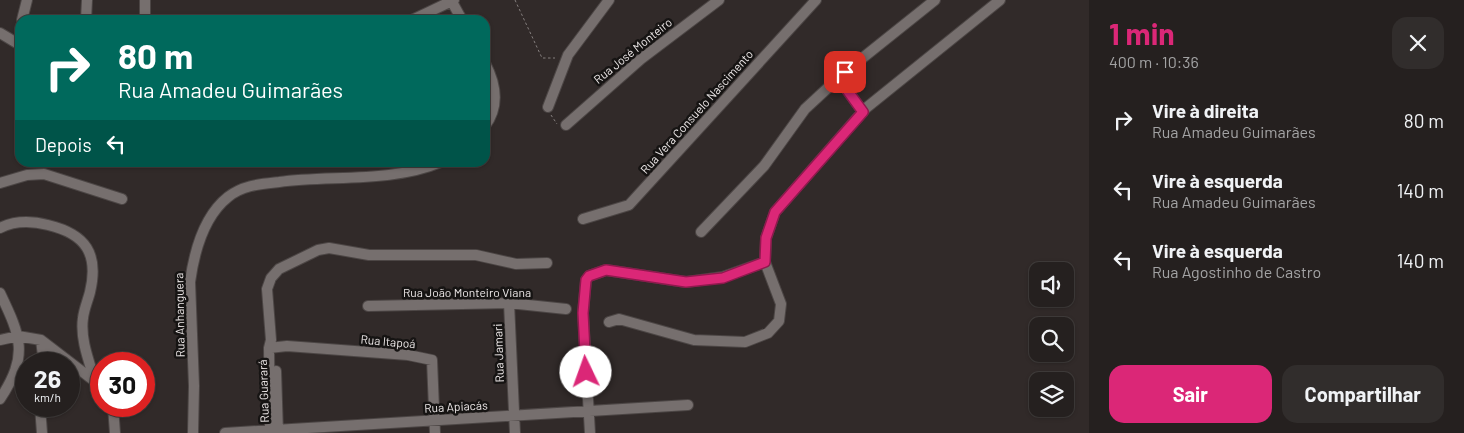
<!DOCTYPE html>
<html lang="pt">
<meta charset="utf-8">
<style>
:root{--surface:#25201f;--page:#312d2c;--text:#f1f3f6;--muted:#a3a3a4;--line:#423e3d;--accent:#db2777}
body{margin:0;font-family:Barlow,sans-serif;background:var(--page);color:var(--text);height:100vh;display:flex;flex-direction:column;font-size:19px;white-space:nowrap}
*{box-sizing:border-box;margin:0}
p{font-size:16px;color:var(--muted)}
.icon{flex:none;width:28px;height:28px;fill:none;stroke:currentColor;stroke-width:2;stroke-linecap:round;stroke-linejoin:round}
.map{position:relative;flex:1;overflow:hidden}
.side{display:flex;flex-direction:column;background:var(--surface);width:375px}
.side>*{flex:none}
.banner{position:absolute;left:15px;top:15px;width:475px;height:152px;border-radius:15px;box-shadow:0 1px 4px #0004,0 0 0 1px var(--line);background:#00695c;color:#fff;overflow:hidden}
.fabs{position:absolute;left:1029px;top:262px;display:grid;gap:10px}
.fabs a{display:grid;place-items:center;width:45px;height:45px;border-radius:10px;background:var(--surface);box-shadow:0 1px 4px #0004,0 0 0 1px var(--line);font-size:25px}
.speed{position:absolute;left:15px;top:352px;display:flex;gap:10px;font-size:25px;font-weight:700;text-align:center}
.speed>*{display:grid;place-content:center;width:65px;height:65px;border-radius:50%;background:var(--surface);box-shadow:0 1px 4px #0004,0 0 0 1px var(--line);line-height:1}
.speed small{font-size:12px;font-weight:400}
.speed .limit{border:8px solid #d22;background:#fff;color:#111}
.pin{position:absolute;display:grid;place-items:center;width:42px;height:42px;color:#fff;margin:-21px;border-radius:10px;box-shadow:0 2px 8px #0006}
.me{position:absolute;width:55px;margin:-28px;rotate:357deg;stroke-linejoin:round;filter:drop-shadow(0 0 4px #0008)}
.turn{display:flex;align-items:center;gap:18px;height:105px;padding:0 20px;font-size:22px}
.turn .icon{width:65px;height:65px;stroke-width:2.5}
.turn b{display:block;font-size:35px;line-height:42px}
.then{display:flex;align-items:center;height:48px;padding:0 20px;background:#0003;gap:10px;font-size:19px}
.round{display:grid;place-items:center;flex:none;width:52px;height:52px;border-radius:15px;background:var(--page)}
.head{display:flex;align-items:center;justify-content:space-between;height:85px;padding:0 20px}
h1{font-size:30px;font-weight:700;line-height:38px;color:var(--accent)}
.button{display:flex;gap:10px;margin-top:auto;padding:10px 20px}
.button a{flex:1;height:58px;border-radius:15px;background:var(--accent);color:#fff;font-size:20px;font-weight:700;line-height:58px;text-align:center}
.button a+a{background:var(--page);color:var(--text)}
ul{padding:0;list-style:none}
li{display:flex;align-items:center;gap:15px;height:70px;padding:0 20px}
li div{flex:1}
li b{display:block;font-size:19px}
li em{font-style:normal}
main{display:flex;flex:1;min-height:0}
.map>svg:first-child{display:block}
</style>
<main>
<div class="map">
<svg width="1089" height="433" viewBox="0 0 1089 433">
<rect width="100%" height="100%" fill="#312a29"/>
<g fill="none" stroke-linecap="round" stroke-linejoin="round">
<defs>
<path id="minor" d="M451 0 462 20
M22 20 27 0
M86 20 87 0
M145 20V0
M412 20 454 0
M20 30V32
M0 33 20 45
M485 63C496 84 500 106 485 126
M842 74V83L863 112
M548 107 568 55 609 0
M566 125 641 59 719 0
M0 183 27 175 44 174 122 199
M583 219 629 205 816 0
M0 228C16 220 32 221 48 225 86 234 99 254 90 292 88 300 84 309 83 318 80 339 89 361 95 381
M701 232 764 166 805 109 845 72 935 0
M0 293C21 337 29 355 0 399
M509 303 515 433
M368 306 509 303 566 309
M609 322 619 319 694 340 745 342 768 333 779 321 781 304 765 262 766 238 775 212 866 108 1000 0
M0 340 18 336 41 340 101 386
M41 340 44 364
M269 348 287 346 408 355 432 360 435 433
M276 371 278 433
M40 406 42 433
M113 406 115 433
M193 433 194 386 190 282C194 253 204 216 228 197 243 185 261 184 279 182 331 175 391 183 441 162
M225 433 688 405
M270 433 269 348 271 340 267 289 271 278 279 269 318 250 329 248 369 255H476L516 264 547 263
M590 433 583 313 586 280 589 276 606 270 686 282 723 277 765 262"/>
</defs>
<use href="#minor" stroke="#4c4645" stroke-width="12"/>
<path stroke="#857f7e" stroke-width="1" stroke-dasharray="2.5 2.5" stroke-linecap="butt" d="M515 0 542 58H555
M551 115 557 124"/>
<use href="#minor" stroke="#766f6e" stroke-width="10"/>
</g>
<g fill="none" stroke-linecap="round" stroke-linejoin="round">
<defs>
<path id="route" d="M586 372 583 313 586 280 589 276 606 270 686 282 723 278 765 262 766 238 775 212 863 112 842 83 845 72"/>
</defs>
<use href="#route" stroke="#8e194d" stroke-width="12"/>
<use href="#route" stroke="#db2777" stroke-width="9"/>
</g>
<g text-anchor="middle" stroke-width="5" stroke-linejoin="round" paint-order="stroke">
<g font-size="12" fill="#ede8e8" stroke="#161413">
<text transform="translate(633 51) rotate(-39)" y="4">Rua José Monteiro</text>
<text transform="translate(697 112) rotate(-48)" y="4">Rua Vera Consuelo Nascimento</text>
<text x="467" y="297">Rua João Monteiro Viana</text>
<text transform="translate(180 315) rotate(-91)" y="4">Rua Anhanguera</text>
<text transform="translate(388 342) rotate(5)" y="4">Rua Itapoá</text>
<text transform="translate(499 353) rotate(-92)" y="4">Rua Jamari</text>
<text transform="translate(264 391) rotate(-92)" y="4">Rua Guarará</text>
<text transform="translate(456 407) rotate(-3)" y="4">Rua Apiacás</text>
</g>
</g>
</svg>
<div class="fabs">
<a><svg class="icon" aria-label="sound" viewBox="0 0 24 24"><path d="M4 9h4l5-4v14l-5-4H4zM17 9q2 3 0 6"/></svg></a>
<a><svg class="icon" aria-label="search" viewBox="0 0 24 24"><circle cx="10" cy="10" r="6"/><path d="M15 15l6 6"/></svg></a>
<a><svg class="icon" aria-label="layers" viewBox="0 0 24 24"><path d="M12 4l9 5-9 5-9-5zM3 14l9 5 9-5"/></svg></a>
</div>
<div class="speed"><div>26<small>km/h</small></div><div class="limit">30</div></div>
<div class="pin" style="left:845px;top:72px;background:#d93025"><svg class="icon" aria-label="arrive" viewBox="0 0 24 24"><path d="M6 21V4h12l-3 4 3 4H6"/></svg></div>
<svg class="me" style="left:586px;top:372px" viewBox="-20 -20 40 40"><circle r="19" fill="#fff"/><path d="M0-13L10 11 0 6-10 11z" fill="#db2777"/></svg>
<div class="banner">
<div class="turn"><svg class="icon" aria-label="right" viewBox="0 0 24 24"><path d="M7 20v-9h11M14 6l5 5-5 5"/></svg><div><b>80 m</b>Rua Amadeu Guimarães</div></div>
<div class="then">Depois<svg class="icon" aria-label="left" viewBox="0 0 24 24"><path d="M17 20v-9H6M10 6l-5 5 5 5"/></svg></div>
</div>
</div>
<section class="side">
<div class="head"><div><h1>1 min</h1><p>400 m · 10:36</p></div><a class="round"><svg class="icon" aria-label="close" viewBox="0 0 24 24"><path d="M6 6l12 12M18 6L6 18"/></svg></a></div>
<ul>
<li><svg class="icon" aria-label="right" viewBox="0 0 24 24"><path d="M7 20v-9h11M14 6l5 5-5 5"/></svg><div><b>Vire à direita</b><p>Rua Amadeu Guimarães</p></div><em>80 m</em></li>
<li><svg class="icon" aria-label="left" viewBox="0 0 24 24"><path d="M17 20v-9H6M10 6l-5 5 5 5"/></svg><div><b>Vire à esquerda</b><p>Rua Amadeu Guimarães</p></div><em>140 m</em></li>
<li><svg class="icon" aria-label="left" viewBox="0 0 24 24"><path d="M17 20v-9H6M10 6l-5 5 5 5"/></svg><div><b>Vire à esquerda</b><p>Rua Agostinho de Castro</p></div><em>140 m</em></li>
</ul>
<div class="button"><a>Sair</a><a>Compartilhar</a></div>
</section>
</main>
